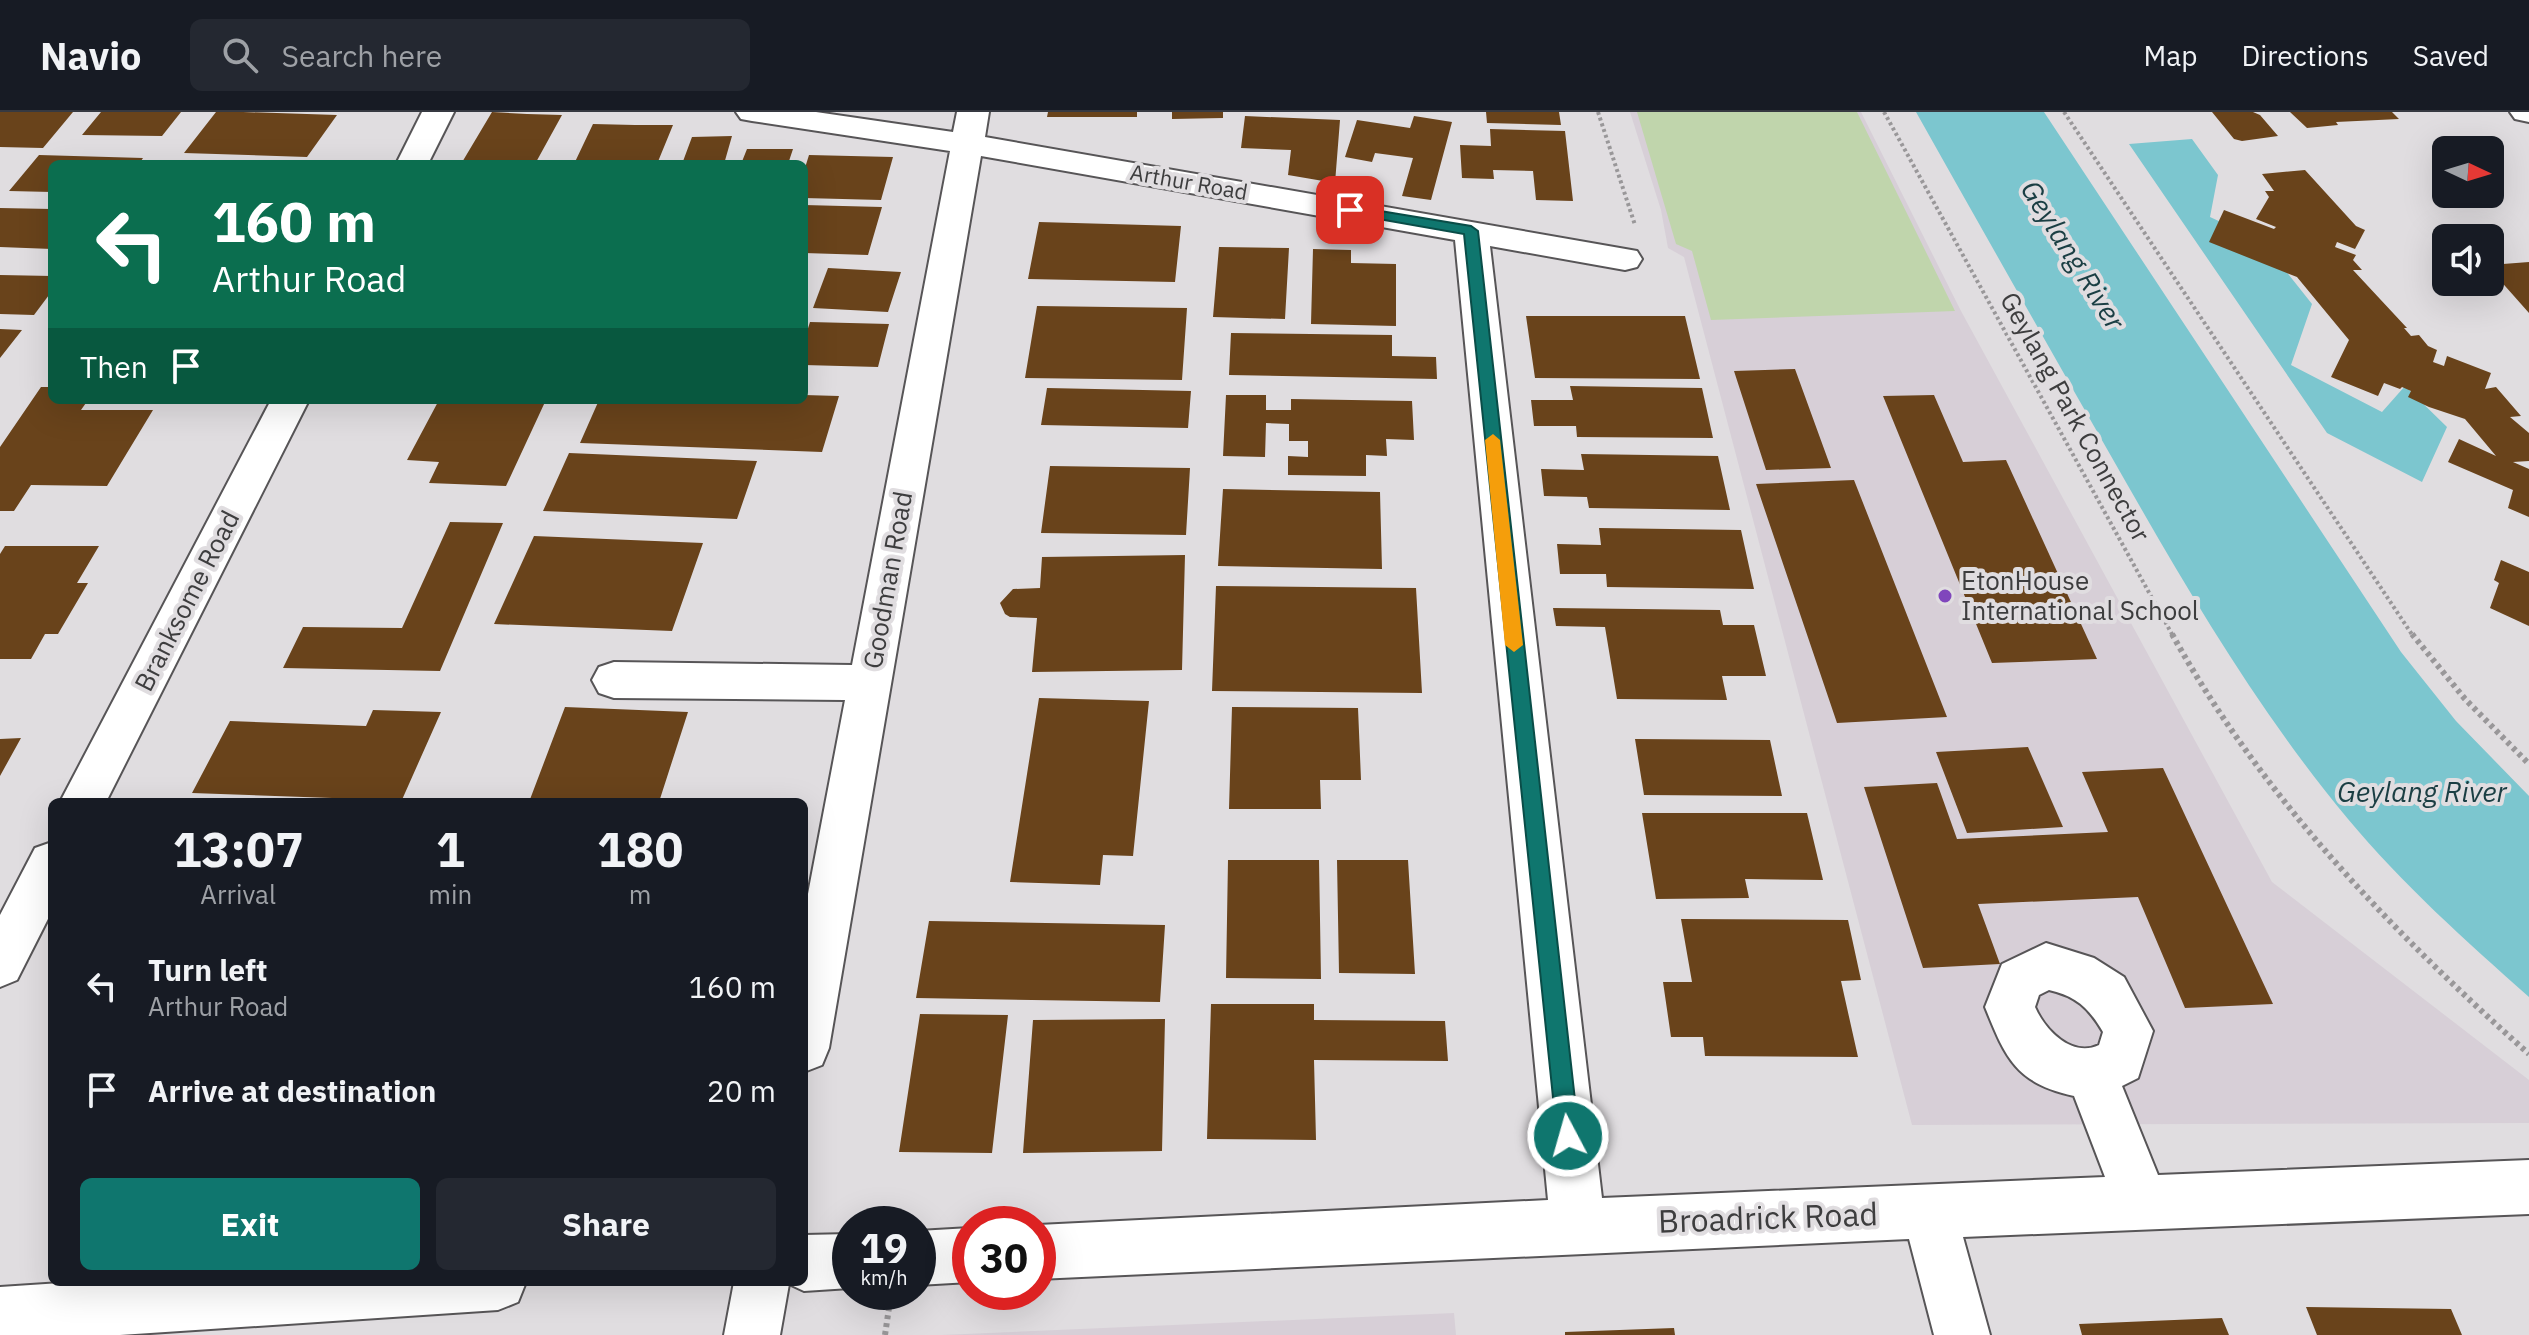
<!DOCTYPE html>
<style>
:root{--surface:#171b24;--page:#242831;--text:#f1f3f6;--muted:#9ea1a6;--line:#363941;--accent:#0f766e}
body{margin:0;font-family:"IBM Plex Sans",sans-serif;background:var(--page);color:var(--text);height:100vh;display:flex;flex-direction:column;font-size:30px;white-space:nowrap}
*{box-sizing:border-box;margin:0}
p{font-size:26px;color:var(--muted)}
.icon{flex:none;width:44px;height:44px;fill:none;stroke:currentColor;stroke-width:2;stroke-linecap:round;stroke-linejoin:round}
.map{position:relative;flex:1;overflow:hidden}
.details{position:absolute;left:48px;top:686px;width:760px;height:488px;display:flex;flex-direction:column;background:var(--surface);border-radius:12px;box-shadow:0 8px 32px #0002}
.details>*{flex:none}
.top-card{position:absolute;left:48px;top:48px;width:760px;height:244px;border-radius:12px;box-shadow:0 8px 32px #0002;background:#0b6e4f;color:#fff;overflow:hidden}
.needle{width:52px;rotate:94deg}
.fabs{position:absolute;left:2432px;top:24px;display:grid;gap:16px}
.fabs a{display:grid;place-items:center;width:72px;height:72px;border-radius:12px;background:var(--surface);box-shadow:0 8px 32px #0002;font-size:40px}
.speed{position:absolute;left:832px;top:1094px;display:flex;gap:16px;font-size:40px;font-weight:700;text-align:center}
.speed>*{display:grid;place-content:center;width:104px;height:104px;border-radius:50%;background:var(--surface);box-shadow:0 8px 32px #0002;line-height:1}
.speed small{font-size:20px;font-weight:400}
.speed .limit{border:12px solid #d22;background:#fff;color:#111}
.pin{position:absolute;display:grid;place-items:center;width:68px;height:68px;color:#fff;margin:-34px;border-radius:16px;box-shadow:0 4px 12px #0006}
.me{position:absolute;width:88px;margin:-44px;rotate:354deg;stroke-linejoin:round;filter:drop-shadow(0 0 6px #0008)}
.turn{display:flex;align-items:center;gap:28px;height:168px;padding:0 32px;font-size:36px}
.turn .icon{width:104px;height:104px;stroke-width:2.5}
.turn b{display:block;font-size:56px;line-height:68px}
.then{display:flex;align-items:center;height:76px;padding:0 32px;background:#0003;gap:16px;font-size:30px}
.eta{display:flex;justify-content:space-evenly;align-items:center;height:136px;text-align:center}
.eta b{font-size:48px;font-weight:700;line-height:56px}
.button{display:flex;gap:16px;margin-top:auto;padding:16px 32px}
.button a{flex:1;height:92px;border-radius:12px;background:var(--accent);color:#fff;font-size:32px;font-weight:700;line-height:92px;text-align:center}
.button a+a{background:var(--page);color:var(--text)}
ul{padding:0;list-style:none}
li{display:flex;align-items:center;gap:24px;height:104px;padding:0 32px}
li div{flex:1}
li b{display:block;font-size:30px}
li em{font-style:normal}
header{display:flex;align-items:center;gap:48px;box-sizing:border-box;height:112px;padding:0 40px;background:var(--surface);border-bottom:2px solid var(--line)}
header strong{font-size:38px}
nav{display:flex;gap:44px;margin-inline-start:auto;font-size:28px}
.search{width:560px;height:72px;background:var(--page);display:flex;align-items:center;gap:20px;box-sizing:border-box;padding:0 28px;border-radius:12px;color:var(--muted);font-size:30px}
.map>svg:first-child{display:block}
</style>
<header>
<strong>Navio</strong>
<div class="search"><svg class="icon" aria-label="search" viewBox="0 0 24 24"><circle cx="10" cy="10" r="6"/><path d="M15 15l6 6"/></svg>Search here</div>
<nav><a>Map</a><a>Directions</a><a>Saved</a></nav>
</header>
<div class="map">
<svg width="2529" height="1223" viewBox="0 0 2529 1223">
<rect width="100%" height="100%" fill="#e0dde0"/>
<path fill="#d7cfd7" d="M1630 0H1861L1961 199 2272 770 2529 968V1011L1912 1013 1684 145 1668 136 1661 98Z
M1454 1201 1456 1223H941Z"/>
<path fill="#c0d5ac" d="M1637 0H1857L1955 199 1711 208 1692 139 1676 132Z"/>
<path fill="#7cc6cf" d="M1916 0H2044L2401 540 2456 609 2529 684V885C2466 829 2402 772 2348 707 2253 593 2180 465 2107 337 2043 225 1979 112 1916 0Z
M2192 27 2218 63 2210 105 2262 129 2312 192 2291 253 2382 300 2405 274 2447 315 2422 370 2327 321 2129 32Z"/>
<path fill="#69431b" d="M0 0H73L43 36 0 35Z
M101 0H181L162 24 82 23Z
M216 0H243L337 3 307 45 184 41Z
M492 0 527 2 562 3 535 52H461Z
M1048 0H1137V5H1047Z
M1172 0H1223V6L1172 7Z
M1486 0H1559L1561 13 1487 11Z
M2212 0H2253L2260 3 2278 24 2242 29 2234 27Z
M2290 0H2392L2399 7 2336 10 2338 13 2307 16Z
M1245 4 1340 8 1335 71 1288 63 1291 38 1241 36Z
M1414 4 1452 10 1431 88 1402 84 1413 46 1375 41 1372 50 1345 45 1357 8 1410 16Z
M593 12 635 13H673L657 52H574Z
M1490 17 1565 19 1573 89 1536 88 1533 59 1493 58 1494 67 1462 66 1460 33 1491 34Z
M732 24 724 52H682L692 25Z
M747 37H793L788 52H741Z
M39 43 143 46 139 52H52V80L9 79Z
M809 43 893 45 881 88 804 86V59Z
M2305 58 2356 114 2365 118 2355 137 2337 130 2335 135 2356 143 2353 148 2362 158H2353L2407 216H2404L2411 224 2419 223 2428 234 2437 238 2433 250 2444 254 2447 244 2491 261 2485 277 2496 275 2521 304 2510 305 2529 321V349L2513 350 2529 357V405L2508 396 2513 378 2448 350 2459 327 2496 344 2465 307 2429 295 2408 285 2411 279 2402 275 2400 277 2384 271 2378 284 2331 265 2349 228 2297 165 2209 130 2224 98 2274 117 2276 115 2256 107 2269 85 2265 79H2274L2262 62Z
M804 93 882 95 868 143 804 141Z
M0 96 52 97V137L0 135Z
M1039 110 1181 114 1175 170 1028 167Z
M1219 135 1289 136 1285 207 1213 205Z
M1313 137 1351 138V151L1396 152V214L1311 212Z
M2529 150V201L2490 157V153Z
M828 156 901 160 888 200 813 196Z
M0 163 52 164V179L34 203 0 202Z
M1037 194 1187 196 1182 268 1025 266Z
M1526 204H1685L1700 267 1535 266Z
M810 210 889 212 878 255 804 253V229Z
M0 217 22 218 0 246Z
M1231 221 1392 223V244L1436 245 1437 267 1229 263Z
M1795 257 1831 356 1766 358 1734 259Z
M1570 274 1702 276 1713 326 1577 325 1576 314H1534L1531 288H1573Z
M41 275H52V288H88L81 298H153L107 374 31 373 14 399H0V335Z
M1047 276 1191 279 1188 316 1041 313Z
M804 283 839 284 822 340 580 331 599 288H804Z
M1226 283H1266V298H1291V287L1412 289 1414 328 1386 327 1387 344 1366 343V364L1288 363V344L1308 345V329H1289V312L1266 311 1265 345 1223 344Z
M1934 283 1963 350 2006 348 2097 547 1992 551 1883 284Z
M439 288 545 290 506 374 429 371 439 350 407 348Z
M569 341 757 349 737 407 543 399Z
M1581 342 1718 344 1730 398 1589 396 1587 385 1544 384 1541 357 1584 358Z
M1050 354 1190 356 1186 423 1041 421Z
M1854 368 1947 605 1837 611 1756 372Z
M1223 377 1380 380 1382 457 1218 454Z
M450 410 503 411 440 559 283 556 303 515 402 516Z
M1599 416 1741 418 1754 477 1607 475 1606 462H1560L1557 432 1601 433Z
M534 424 703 431 672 519 494 512Z
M5 434H99L77 471H88L58 522H45L31 547H0V442Z
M1185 443 1182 558 1032 560 1037 506 1010 505 1005 502 1000 491 1013 477 1040 476 1042 445Z
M2501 448 2529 460V514L2490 496 2499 471 2494 468Z
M1216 474 1416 476 1422 581 1212 579Z
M1553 496 1720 498 1723 513H1754L1766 564H1722L1727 588 1617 587 1605 515 1556 514Z
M1039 586 1149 589 1133 744 1103 743 1100 773 1010 770Z
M565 595 688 600 659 690H529Z
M1232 595 1358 596 1361 668H1320L1321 697H1229Z
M373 598 441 600 401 690H330L332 686 192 681 230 609 366 614Z
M21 626 0 664V627Z
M1635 627 1770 628 1782 684 1644 683Z
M2028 635 2063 715 1967 721 1936 640Z
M2163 656 2273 892 2185 896 2138 785 1978 792 2000 852 1923 856 1864 675 1937 671 1957 727 2108 720 2082 660Z
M1642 701H1807L1823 768 1745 767 1749 786 1656 787Z
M1228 748H1319L1321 867 1226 866Z
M1337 748H1408L1415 862 1339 861Z
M1681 807 1848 808 1861 868 1841 869 1858 945 1705 944 1703 925H1671L1663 870H1692Z
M929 809 1165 813 1160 890 916 886Z
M1211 892H1314V908L1445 909 1448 949 1314 948 1316 1028 1207 1027Z
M920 902 1008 903 992 1041 899 1040Z
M1165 907 1162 1039 1023 1041 1033 908Z
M2306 1195 2451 1197 2462 1223H2317Z
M2222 1206 2229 1223H2082L2079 1212Z
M1674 1216 1675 1223H1565V1220Z"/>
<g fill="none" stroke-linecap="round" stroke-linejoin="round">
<defs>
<path id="minor" d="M422 0H454L428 52H396Z
M736 0H816L953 20 957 0H989L985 25 1637 139 1642 147 1637 155 1625 158 1490 134 1602 1086 2105 1065 2074 984C2016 971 2006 947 1985 895L2002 852 2046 831 2094 846 2124 865 2153 919 2138 966 2122 974 2158 1063 2529 1048V1102L1963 1125 1990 1223H1934L1909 1127 1038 1167V1113L1548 1088 1455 128 981 44 829 936 822 953 804 960V803L845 588 614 586 599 581 592 568 599 555 614 550 852 553 950 39 752 9 741 7ZM2049 878C2076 884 2089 896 2103 920L2099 933C2072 946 2045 918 2035 895L2039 883Z
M2510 0H2529V10L2515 7Z
M271 288H309L106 690H60Z
M52 730V799L17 868 0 875V803L35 736Z
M970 1116V1170L918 1173V1119Z
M850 1122V1176L804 1179 789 1172 780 1223H724L734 1170H804V1123Z
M76 1170H526L518 1190 498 1198 120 1223H0V1175Z"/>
</defs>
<use href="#minor" stroke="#575557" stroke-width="4"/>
<path stroke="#999799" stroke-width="4" stroke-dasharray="3 3" stroke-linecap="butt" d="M1598 0 1635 113
M1884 0 2173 524
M2064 0 2413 524"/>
<path stroke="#999799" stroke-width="6" stroke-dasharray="4 4" stroke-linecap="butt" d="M2172 522C2262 685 2391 819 2529 942
M2412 522 2465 587 2529 652
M871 1184 897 1182
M885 1223 891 1182"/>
<use href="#minor" fill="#fff" fill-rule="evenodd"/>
</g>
<path fill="#0f766e" stroke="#0a4d48" stroke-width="2" d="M1350 94 1471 114 1478 119 1579 1024 1576 1032 1568 1035 1560 1032 1557 1024 1464 122 1345 101 1343 98Z"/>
<path fill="#f59e0b" d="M1493 322 1500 328 1523 533 1514 540 1505 533 1485 328Z"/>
<circle fill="#8046bc" stroke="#e0dde0" stroke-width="3" cx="1945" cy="484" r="8"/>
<g text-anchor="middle" stroke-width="8" stroke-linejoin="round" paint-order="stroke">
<g font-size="22" fill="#3d3d3e" stroke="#e0dde0">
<text transform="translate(1189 70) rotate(10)" y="8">Arthur Road</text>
</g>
<g font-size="26" fill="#3d3d3e" stroke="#e0dde0">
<text transform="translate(2075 305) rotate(61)" y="9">Geylang Park Connector</text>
<text transform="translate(888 468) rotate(-80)" y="9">Goodman Road</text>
<text transform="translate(187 489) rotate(-63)" y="9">Branksome Road</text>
</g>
<g font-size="26" fill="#3d3d3e" stroke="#e0dde0" text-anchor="start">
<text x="1961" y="478">EtonHouse<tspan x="1961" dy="30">International School</tspan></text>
</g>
<g font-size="28" font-style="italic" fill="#1a3e43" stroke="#e0dde0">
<text transform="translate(2073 143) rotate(58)" y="10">Geylang River</text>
<text x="2422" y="690">Geylang River</text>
</g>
<g font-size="32" fill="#3d3d3e" stroke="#e0dde0">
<text transform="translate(1768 1106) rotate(-2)" y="11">Broadrick Road</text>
</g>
</g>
</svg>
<div class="fabs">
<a><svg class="needle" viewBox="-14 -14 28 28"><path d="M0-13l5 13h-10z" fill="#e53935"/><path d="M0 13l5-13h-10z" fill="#9ea1a6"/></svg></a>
<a><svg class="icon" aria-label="sound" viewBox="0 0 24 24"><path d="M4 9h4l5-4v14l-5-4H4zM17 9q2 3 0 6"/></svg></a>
</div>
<div class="speed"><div>19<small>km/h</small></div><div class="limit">30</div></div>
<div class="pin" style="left:1350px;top:98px;background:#d93025"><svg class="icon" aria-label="arrive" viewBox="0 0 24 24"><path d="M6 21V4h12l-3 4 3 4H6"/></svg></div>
<svg class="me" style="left:1568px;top:1024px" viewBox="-20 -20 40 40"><circle r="17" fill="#0f766e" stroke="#fff" stroke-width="3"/><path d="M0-11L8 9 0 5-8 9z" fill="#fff"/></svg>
<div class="top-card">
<div class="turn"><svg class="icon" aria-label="left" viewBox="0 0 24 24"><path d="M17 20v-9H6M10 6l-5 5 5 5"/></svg><div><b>160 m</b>Arthur Road</div></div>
<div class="then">Then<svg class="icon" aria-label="arrive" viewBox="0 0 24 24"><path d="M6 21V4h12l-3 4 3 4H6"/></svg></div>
</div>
<section class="details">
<div class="eta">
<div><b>13:07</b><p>Arrival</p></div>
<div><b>1</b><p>min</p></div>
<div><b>180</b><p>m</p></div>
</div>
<ul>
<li><svg class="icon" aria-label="left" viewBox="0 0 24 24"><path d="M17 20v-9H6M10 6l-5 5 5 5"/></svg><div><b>Turn left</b><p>Arthur Road</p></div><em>160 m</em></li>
<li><svg class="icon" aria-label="arrive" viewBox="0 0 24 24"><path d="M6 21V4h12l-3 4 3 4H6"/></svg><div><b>Arrive at destination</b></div><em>20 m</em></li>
</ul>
<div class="button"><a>Exit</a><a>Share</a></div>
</section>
</div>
